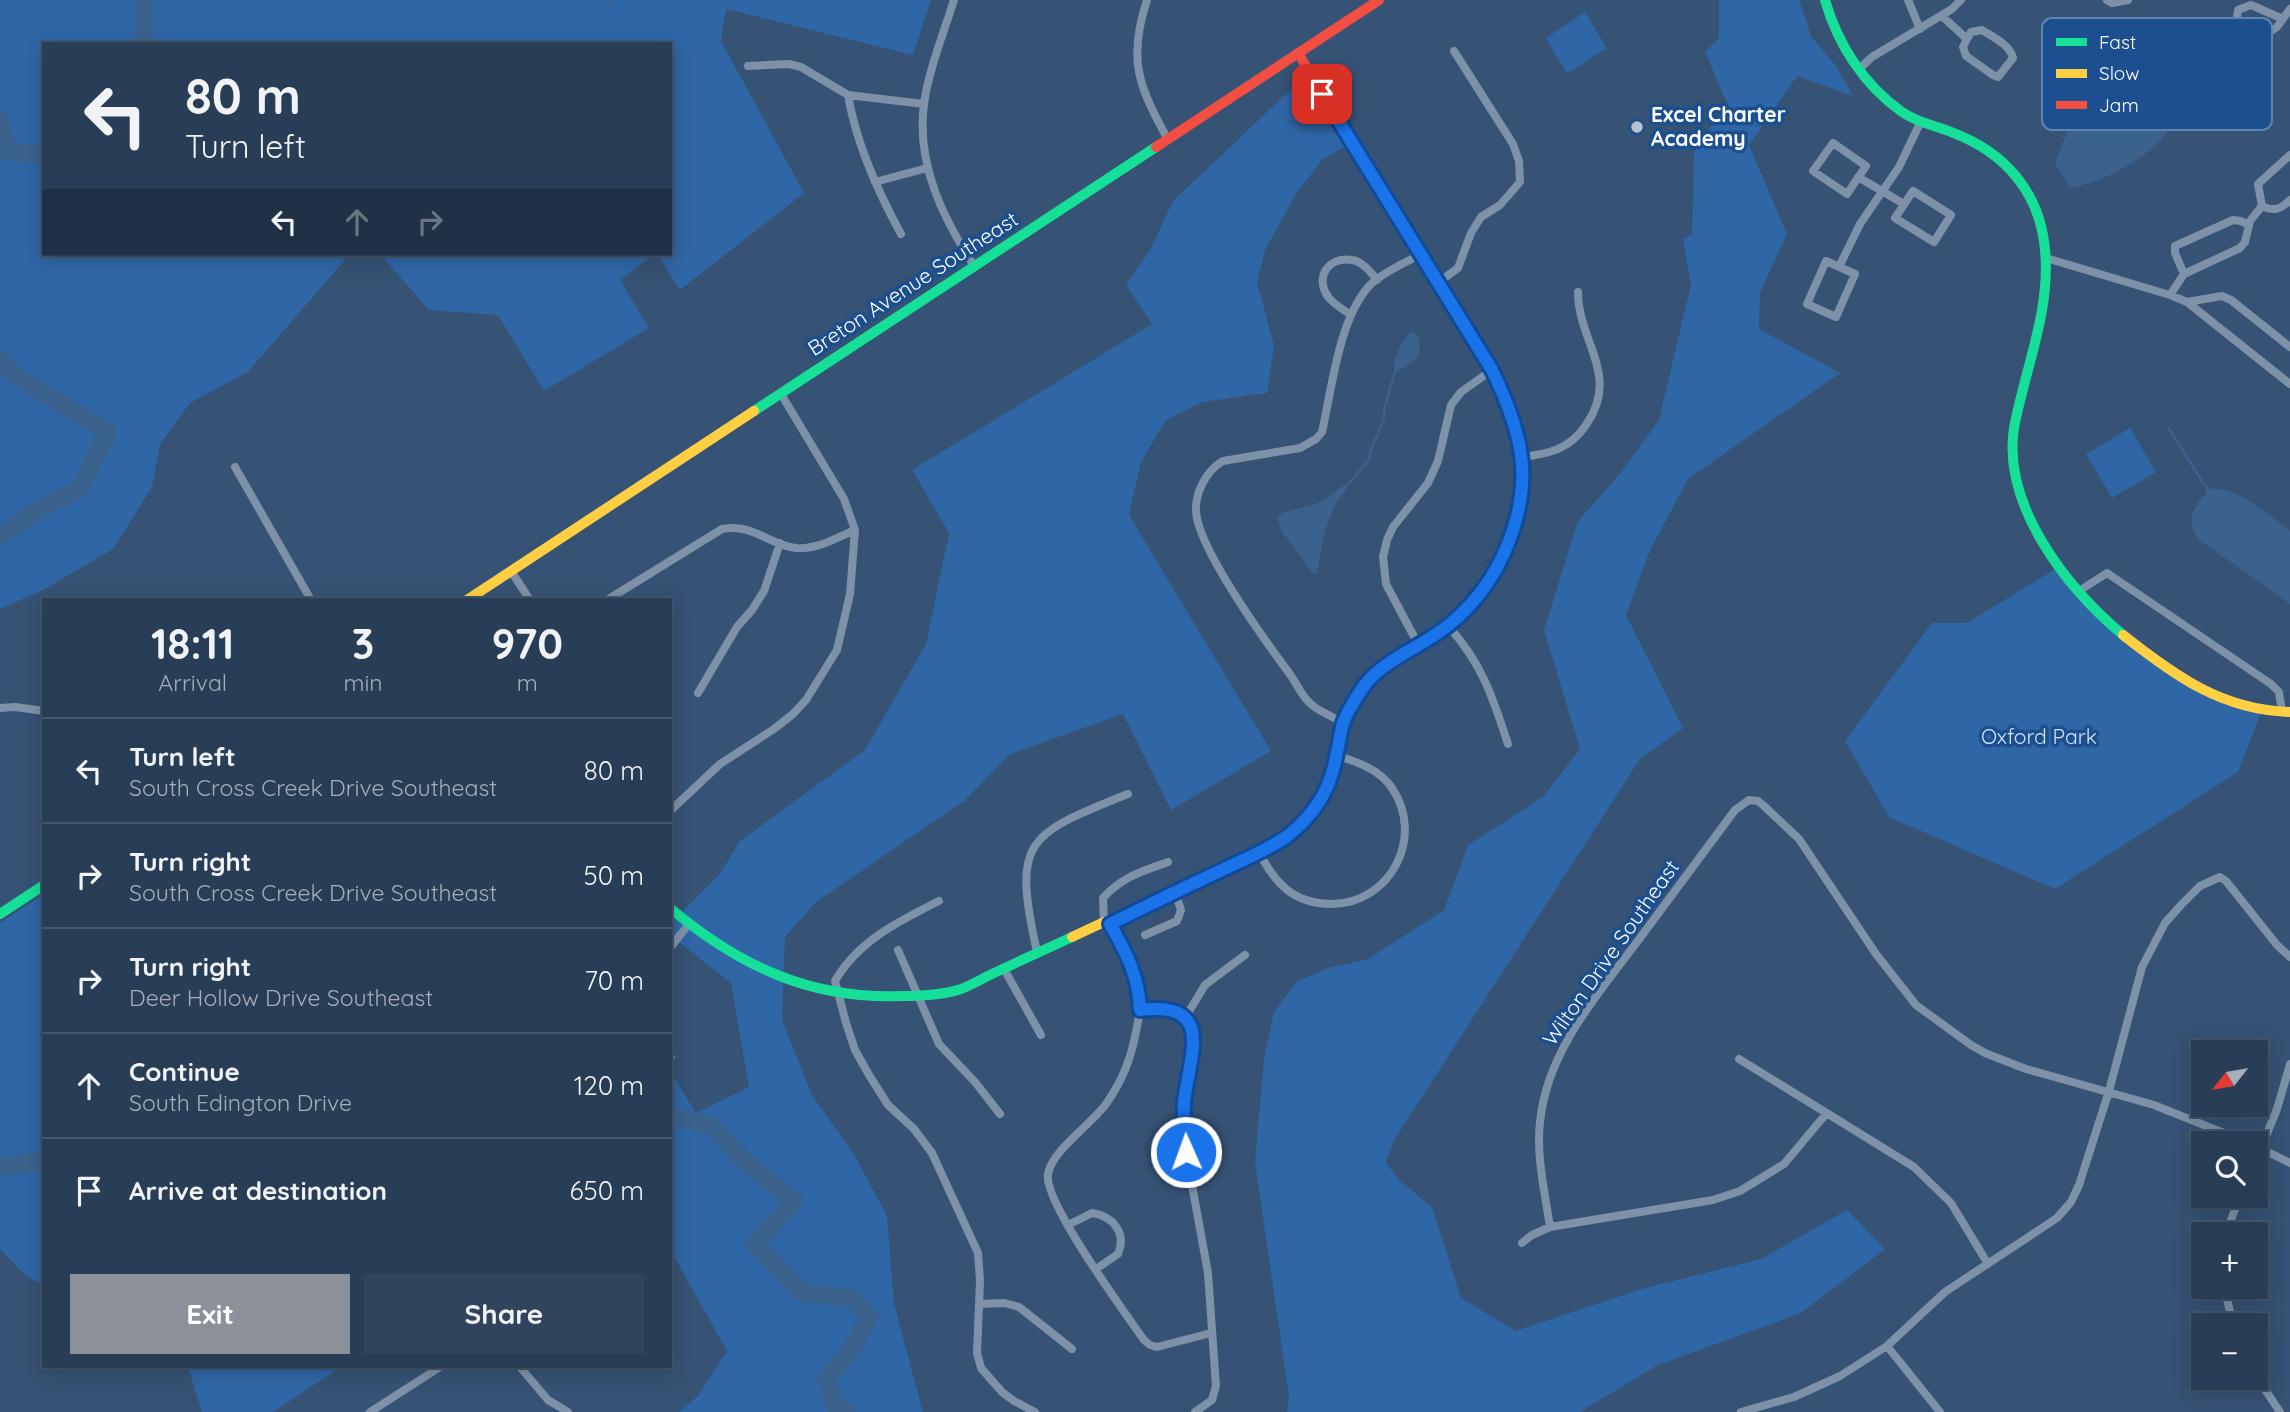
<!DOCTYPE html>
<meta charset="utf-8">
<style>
:root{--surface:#283e57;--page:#30455d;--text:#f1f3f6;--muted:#a5aeba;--line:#44576d;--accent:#8c9099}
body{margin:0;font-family:Quicksand,sans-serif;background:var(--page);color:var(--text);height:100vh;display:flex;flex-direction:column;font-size:26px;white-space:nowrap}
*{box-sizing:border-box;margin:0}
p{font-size:23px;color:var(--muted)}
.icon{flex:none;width:38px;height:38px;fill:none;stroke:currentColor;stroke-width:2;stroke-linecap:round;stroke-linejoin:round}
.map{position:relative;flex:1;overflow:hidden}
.sheet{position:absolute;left:42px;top:598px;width:630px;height:770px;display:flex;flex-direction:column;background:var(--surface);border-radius:0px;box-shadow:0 4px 18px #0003,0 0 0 2px var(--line)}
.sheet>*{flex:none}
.banner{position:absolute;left:42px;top:42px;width:630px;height:214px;border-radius:0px;box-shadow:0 4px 18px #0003,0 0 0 2px var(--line);background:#283e57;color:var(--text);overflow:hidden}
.needle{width:46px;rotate:239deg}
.tools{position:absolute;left:2191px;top:1040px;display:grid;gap:14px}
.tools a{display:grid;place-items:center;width:77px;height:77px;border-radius:0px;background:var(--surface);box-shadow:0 4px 18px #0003,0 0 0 2px var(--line);font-size:35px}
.pin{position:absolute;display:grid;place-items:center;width:60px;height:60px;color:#fff;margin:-30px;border-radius:14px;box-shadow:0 4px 10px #0006}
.me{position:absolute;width:77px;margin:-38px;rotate:358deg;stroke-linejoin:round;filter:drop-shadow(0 0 5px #0008)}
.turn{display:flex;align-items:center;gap:24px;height:147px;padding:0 28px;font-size:32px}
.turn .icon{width:91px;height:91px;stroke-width:2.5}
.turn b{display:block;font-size:49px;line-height:60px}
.lanes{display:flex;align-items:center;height:66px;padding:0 28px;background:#0003;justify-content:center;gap:35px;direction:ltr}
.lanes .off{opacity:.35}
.eta{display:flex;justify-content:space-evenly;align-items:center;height:119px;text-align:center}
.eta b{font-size:42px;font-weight:800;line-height:49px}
.button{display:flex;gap:14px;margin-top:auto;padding:14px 28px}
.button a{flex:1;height:80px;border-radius:0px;background:var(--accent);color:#fff;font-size:28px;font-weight:800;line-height:80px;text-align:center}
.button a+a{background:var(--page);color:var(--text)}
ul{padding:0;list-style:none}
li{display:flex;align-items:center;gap:21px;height:105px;padding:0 28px;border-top:2px solid var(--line)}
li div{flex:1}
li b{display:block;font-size:26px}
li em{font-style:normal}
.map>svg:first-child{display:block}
</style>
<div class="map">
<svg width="2290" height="1412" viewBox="0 0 2290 1412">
<rect width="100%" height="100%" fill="#365274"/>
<path fill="#2f66a5" d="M0 0H931L913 55 726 9 721 41 804 193 680 290 657 254H670V44H44V254H350L248 372 190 403 160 444 152 487 113 549 43 590 0 609Z
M1719 0H1799L1811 36 1836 66 1853 96 1797 76 1749 145 1787 234 1760 293 1759 329 1840 373 1688 479 1650 550 1626 615 1683 728 1640 759 1393 1142 1386 1163 1400 1181 1432 1207 1461 1298 1516 1331 1642 1289 1761 1259 1847 1210 1885 1249 1801 1313 1658 1365 1580 1412H1287L1289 1397 1255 1162 1264 1058 1274 1012 1296 982 1328 968 1368 959 1444 910 1468 845 1543 797 1580 749 1544 630 1578 521 1619 475 1659 420 1691 284 1683 240 1692 233 1694 152 1727 103 1705 52 1719 38Z
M1585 12 1607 48 1567 74 1546 38Z
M1305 76 1347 145 1322 160 1296 194 1265 250 1257 282 1274 346 1267 393 1202 402 1166 420 1141 462 1129 515 1271 751 1171 810 1123 714 1010 754 964 801 816 902 785 937 782 1020 812 1095 855 1156 887 1216 894 1304 923 1412H679L698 1396 727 1351 670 1249V1071L696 1113 749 1087 731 983 670 935V924L719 875 740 841 865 750 926 644 949 533 912 470 1152 324 1126 285 1150 250 1173 201Z
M380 254H655L620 280 649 328 544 391 498 315 429 310Z
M2130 428 2156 472 2112 498 2086 454Z
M2060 566 2079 591 2186 680 2262 710 2238 772 2055 889 1889 817 1845 741 1932 623H1967Z
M44 894V1285L26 1276 0 1249V923Z
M188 1367H341L273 1412H202Z"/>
<path fill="#3b618d" d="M2132 68C2157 75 2168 95 2175 118 2165 149 2102 186 2070 187L2055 164C2060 151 2065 135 2072 124 2082 108 2115 70 2132 68Z
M1412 331 1419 338 1420 353 1412 362 1394 374C1393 359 1400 341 1412 331Z
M2202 481 2211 489C2235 485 2272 517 2290 531V604L2198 539C2186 521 2191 508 2207 493Z
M1347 483 1349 484C1346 492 1338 499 1334 507 1324 528 1321 552 1317 574H1313L1281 530 1277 517 1282 513 1321 502Z"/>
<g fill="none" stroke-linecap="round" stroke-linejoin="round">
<path stroke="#3b618d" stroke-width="2.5" d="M608 6 612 0
M2168 427 2202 481
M1349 484 1370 458V452L1384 419V410L1394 374"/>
<path stroke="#3b618d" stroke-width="18" d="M143 0 145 44
M0 120 7 151 44 155
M0 359 13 374 108 432 79 489 40 509 0 536
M670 1116 713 1126 741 1158 794 1201 755 1244 802 1293 852 1298 869 1317 852 1349 826 1379 834 1404 847 1412
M0 1167 38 1161 44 1162"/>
<path stroke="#7d92a8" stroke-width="8" d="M954 0C944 32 928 72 924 104 916 164 943 218 974 266
M1147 0C1127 61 1139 86 1168 140
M1908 0 1920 29
M2107 0 2112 3 2128 0
M1942 16 1967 39 1963 47 1966 56 1993 75 1998 77 2013 58C2010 45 1993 37 1982 30L1971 32 1967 39
M2193 50 2207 70 2213 71 2277 27 2290 9
M2231 59 2238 10 2251 5 2283 19
M748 66 789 64 801 67 848 95 924 104
M1859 69 1872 57 1952 9 1961 0
M848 95C856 143 878 192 901 234
M1833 143 1866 166 1847 194 1813 171Z
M1858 177 1904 204
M875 182 927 168
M1913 191 1951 215 1934 242 1895 218Z
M2262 206 2258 184 2290 155
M2262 206C2274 212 2281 209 2290 200
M2046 258 2170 295 2187 302 2290 384
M1826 261 1855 274 1836 317 1807 304Z
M1839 267 1860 224 1899 167 1920 123
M2184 274 2175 253V246L2233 220 2241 221 2248 225
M1439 282 1458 268 1471 233 1481 217 1500 205 1520 182 1519 161 1513 144 1454 51
M2170 295 2184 274 2240 248 2245 242 2250 221 2262 206
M2187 302 2222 296 2231 300 2290 347
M1351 315C1344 310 1335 305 1329 298 1314 279 1327 256 1352 260 1362 261 1371 272 1377 280
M1522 457C1549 454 1570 449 1586 425 1621 375 1578 342 1578 292
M235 467 311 600
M511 571 530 600
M2079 591 2107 573 2271 684 2279 692 2282 712
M607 600 722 529C754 523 768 545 796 548 817 550 836 538 855 530
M1448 626C1482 663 1493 698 1508 744
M1419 646 1386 584 1383 557 1387 540 1393 527 1428 483 1438 461 1451 405 1461 392 1492 370
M698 693 737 627 752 610 764 591 780 543
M0 708 15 707 44 711
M1343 724C1333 715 1320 713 1311 704 1301 696 1297 683 1289 673 1266 642 1197 547 1196 511 1195 492 1207 470 1223 461L1300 448 1316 439 1322 432C1332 388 1339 318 1370 285 1381 273 1407 262 1421 254
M670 811 720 764 774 729 793 714 806 700 837 650 850 594 855 530 844 499 781 394
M1259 852C1275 884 1294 904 1332 904 1391 903 1425 837 1392 788 1380 770 1358 762 1338 756
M939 901C899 921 858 941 835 981L846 1023 855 1050 869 1075 888 1105 914 1129 932 1153 978 1253 980 1281 977 1353 981 1368 1002 1392 1014 1401 1035 1412
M1104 922 1103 898C1123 876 1141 872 1168 862
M1110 924C1126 952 1139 977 1140 1010L1154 1008 1172 1011 1185 1018 1194 1034 1184 1103 1186 1152 1208 1273 1216 1386 1212 1400 1195 1412
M1145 935 1177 921 1181 910 1175 892
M670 948 688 925
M898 950 939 1044 975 1082 1000 1114
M1037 952C1012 839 1026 835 1128 794
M1004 969 1041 1035
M1140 1010C1134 1047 1128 1073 1106 1104 1091 1125 1052 1150 1048 1174 1043 1201 1125 1313 1144 1340L1150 1345 1157 1347 1211 1333
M1185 1018 1205 985 1245 955
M670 1056 671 1057
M1739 1059 1914 1167 1951 1203 1988 1264
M2256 1146 2290 1163
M2256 1161 2277 1109 2290 1064
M1068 1225 1092 1213C1113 1216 1127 1233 1118 1254L1096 1269
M1550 1227C1545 1193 1536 1156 1540 1122 1547 1050 1599 993 1640 938 1672 895 1704 852 1735 810L1749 800 1758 801 1764 806 1799 839 1876 954 1916 1005 1971 1045 1985 1053 2026 1069 2154 1105 2249 1143
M2226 1234 2240 1195
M1522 1243 1532 1235 1550 1227 1713 1200 1740 1191 1784 1164 1826 1114
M2224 1286 2233 1325
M979 1304 1004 1303 1019 1307 1072 1349
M1887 1346 1940 1412
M520 1367 548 1400 568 1412
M2256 1376 2280 1412
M370 1412 440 1367
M1741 1412 1794 1397 1840 1376 1887 1346 1945 1292 2057 1218 2071 1202 2079 1185 2109 1091 2142 967 2165 923 2181 905 2200 886 2220 877 2226 881 2277 945 2290 957"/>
<path stroke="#16e098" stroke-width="10" d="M1825 0C1838 45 1864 85 1902 112 1918 123 1934 125 1951 132 2005 152 2040 192 2045 250 2051 310 2025 369 2014 428 2002 506 2067 588 2123 635
M1421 254C1479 348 1552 431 1506 547 1490 588 1461 620 1423 642
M754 411 1156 147
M670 908C739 966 811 1000 903 996 921 996 943 995 961 989 972 985 983 978 994 973 1020 961 1046 949 1072 937
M0 914 44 885"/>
<path stroke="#ffcf43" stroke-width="10" d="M467 600 754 411
M2123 635C2175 676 2222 710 2290 712
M1072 937 1104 922 1110 924C1145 906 1180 889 1216 871 1251 854 1288 840 1314 809 1337 780 1333 761 1341 729 1351 687 1389 662 1423 642"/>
<path stroke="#f24e42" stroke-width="10" d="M1298 53 1421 254
M1156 147 1379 0"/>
</g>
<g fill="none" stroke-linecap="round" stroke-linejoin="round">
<defs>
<path id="route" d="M1186 1152C1185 1136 1183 1119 1184 1103 1188 1059 1218 1000 1140 1010 1139 977 1126 952 1110 924 1147 906 1183 888 1220 871 1242 860 1266 851 1286 837 1301 826 1316 809 1324 793 1335 772 1337 750 1342 727 1344 716 1361 689 1368 681 1391 656 1425 645 1450 624 1473 605 1492 580 1504 553 1535 484 1524 436 1492 370L1322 94"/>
</defs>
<use href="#route" stroke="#114b97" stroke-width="18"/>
<use href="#route" stroke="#1a73e8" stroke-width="12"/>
</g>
<circle fill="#b9c2ce" stroke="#1b4f8f" stroke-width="2.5" cx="1637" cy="127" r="7"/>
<g text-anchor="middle" stroke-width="7" stroke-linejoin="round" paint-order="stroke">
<g font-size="21" font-weight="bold" fill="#fff" stroke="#1b4f8f" text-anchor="start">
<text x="1651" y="122">Excel Charter<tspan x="1651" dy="24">Academy</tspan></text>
</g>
<g font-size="21" fill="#fff" stroke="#1b4f8f">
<text transform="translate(913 284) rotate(-33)" y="7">Breton Avenue Southeast</text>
<text transform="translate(1611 953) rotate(-55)" y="7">Wilton Drive Southeast</text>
</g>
<g font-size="21" fill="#cfe3fa" stroke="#1b4f8f">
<text x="2039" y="744">Oxford Park</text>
</g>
</g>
<rect x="2042" y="18" width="230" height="112" rx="10" fill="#1b4f8f" stroke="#5f84b1" stroke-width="2"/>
<rect x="2056" y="38" width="31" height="8" fill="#16e098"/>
<rect x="2056" y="69" width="31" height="9" fill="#ffcf43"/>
<rect x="2056" y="101" width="31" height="8" fill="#f24e42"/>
<g font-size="19" fill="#fff">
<text x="2099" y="49">Fast</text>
<text x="2099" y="80">Slow</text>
<text x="2099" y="112">Jam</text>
</g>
</svg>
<div class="tools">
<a><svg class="needle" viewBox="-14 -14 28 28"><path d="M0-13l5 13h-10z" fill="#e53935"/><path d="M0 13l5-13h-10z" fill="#a5aeba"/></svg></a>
<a><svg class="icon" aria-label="search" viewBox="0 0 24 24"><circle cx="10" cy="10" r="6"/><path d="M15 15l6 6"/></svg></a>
<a>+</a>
<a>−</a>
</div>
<div class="pin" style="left:1322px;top:94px;background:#d93025"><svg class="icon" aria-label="arrive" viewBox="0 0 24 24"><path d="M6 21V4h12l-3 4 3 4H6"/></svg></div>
<svg class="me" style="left:1186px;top:1152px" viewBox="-20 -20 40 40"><circle r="17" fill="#1a73e8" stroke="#fff" stroke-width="3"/><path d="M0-11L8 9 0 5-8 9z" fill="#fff"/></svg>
<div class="banner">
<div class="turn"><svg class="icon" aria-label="left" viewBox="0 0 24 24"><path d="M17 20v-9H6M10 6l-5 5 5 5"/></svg><div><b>80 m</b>Turn left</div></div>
<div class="lanes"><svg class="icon" aria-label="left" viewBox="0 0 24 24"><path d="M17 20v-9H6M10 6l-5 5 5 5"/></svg><svg class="icon off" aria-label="ahead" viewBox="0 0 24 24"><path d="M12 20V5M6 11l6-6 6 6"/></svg><svg class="icon off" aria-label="right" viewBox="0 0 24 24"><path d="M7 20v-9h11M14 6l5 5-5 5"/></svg></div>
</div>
<section class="sheet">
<div class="eta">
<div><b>18:11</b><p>Arrival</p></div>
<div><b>3</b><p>min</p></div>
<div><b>970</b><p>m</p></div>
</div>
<ul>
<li><svg class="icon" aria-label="left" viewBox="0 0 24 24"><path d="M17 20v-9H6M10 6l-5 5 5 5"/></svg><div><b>Turn left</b><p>South Cross Creek Drive Southeast</p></div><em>80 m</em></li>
<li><svg class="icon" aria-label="right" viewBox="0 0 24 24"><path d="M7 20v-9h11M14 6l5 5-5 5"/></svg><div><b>Turn right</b><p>South Cross Creek Drive Southeast</p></div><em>50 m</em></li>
<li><svg class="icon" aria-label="right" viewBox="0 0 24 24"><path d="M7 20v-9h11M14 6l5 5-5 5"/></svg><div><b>Turn right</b><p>Deer Hollow Drive Southeast</p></div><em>70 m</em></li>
<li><svg class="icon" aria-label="ahead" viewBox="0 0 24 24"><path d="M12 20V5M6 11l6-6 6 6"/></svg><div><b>Continue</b><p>South Edington Drive</p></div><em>120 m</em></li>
<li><svg class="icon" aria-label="arrive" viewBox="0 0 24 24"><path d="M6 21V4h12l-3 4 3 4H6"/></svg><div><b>Arrive at destination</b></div><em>650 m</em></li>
</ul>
<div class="button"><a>Exit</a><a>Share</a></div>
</section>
</div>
